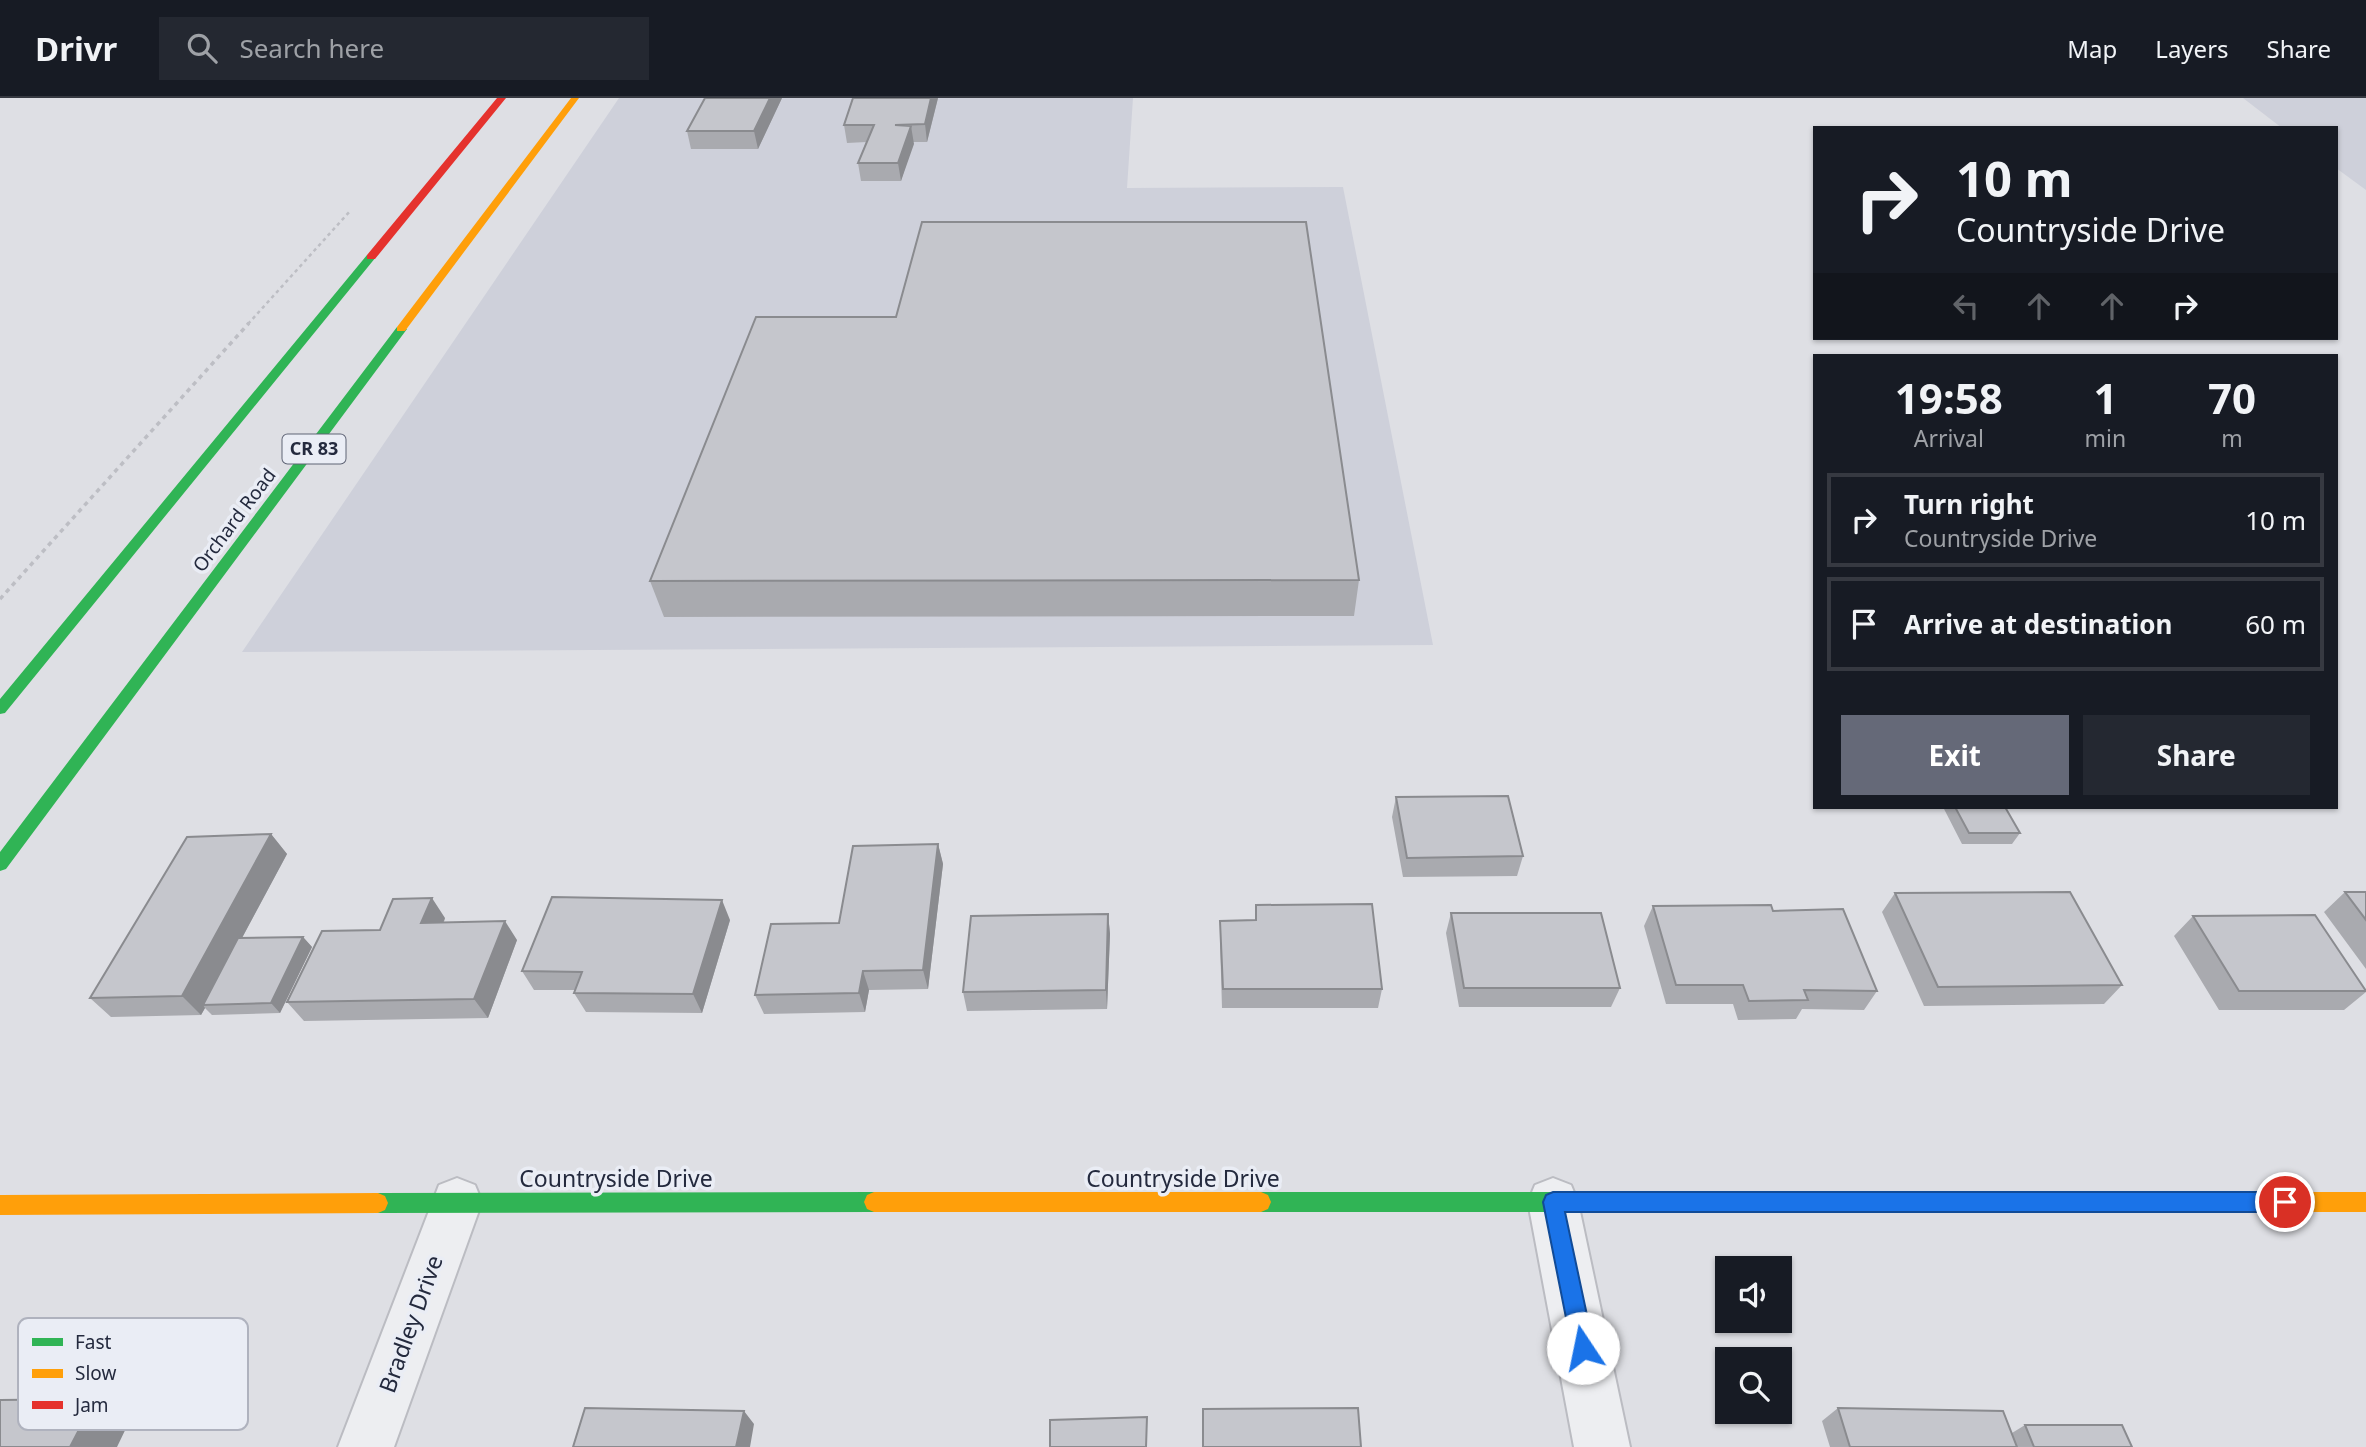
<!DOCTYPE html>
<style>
:root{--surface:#171b24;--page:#242831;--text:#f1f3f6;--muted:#9ea1a6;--line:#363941;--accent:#656978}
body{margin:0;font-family:"Noto Sans",sans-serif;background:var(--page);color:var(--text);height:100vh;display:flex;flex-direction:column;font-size:26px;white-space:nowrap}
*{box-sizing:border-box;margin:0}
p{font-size:23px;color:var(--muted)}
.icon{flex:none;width:38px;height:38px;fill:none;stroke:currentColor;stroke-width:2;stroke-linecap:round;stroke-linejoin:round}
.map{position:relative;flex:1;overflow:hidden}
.panel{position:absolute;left:1813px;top:256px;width:525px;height:455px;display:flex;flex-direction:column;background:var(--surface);border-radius:0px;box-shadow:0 2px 5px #0004}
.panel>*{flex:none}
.top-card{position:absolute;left:1813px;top:28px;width:525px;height:214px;border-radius:0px;box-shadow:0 2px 5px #0004;background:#171b24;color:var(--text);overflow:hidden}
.buttons{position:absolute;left:1715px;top:1158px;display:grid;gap:14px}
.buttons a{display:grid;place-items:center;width:77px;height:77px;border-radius:0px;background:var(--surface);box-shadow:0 2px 5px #0004;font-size:35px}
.pin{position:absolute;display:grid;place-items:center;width:60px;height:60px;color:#fff;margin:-30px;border:4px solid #fff;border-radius:50%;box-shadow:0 2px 7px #0007}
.me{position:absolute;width:77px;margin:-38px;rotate:349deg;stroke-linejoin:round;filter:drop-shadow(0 0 5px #0008)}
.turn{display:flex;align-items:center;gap:24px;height:147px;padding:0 28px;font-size:32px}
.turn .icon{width:91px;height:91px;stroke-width:2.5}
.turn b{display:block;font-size:49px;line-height:60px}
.lanes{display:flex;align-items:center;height:66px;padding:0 28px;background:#0003;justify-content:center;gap:35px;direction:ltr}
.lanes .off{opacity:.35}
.eta{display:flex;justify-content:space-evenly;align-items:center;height:119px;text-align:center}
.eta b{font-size:42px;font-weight:700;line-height:49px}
.cta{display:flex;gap:14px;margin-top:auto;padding:14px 28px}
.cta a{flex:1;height:80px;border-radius:0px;background:var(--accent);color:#fff;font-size:28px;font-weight:700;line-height:80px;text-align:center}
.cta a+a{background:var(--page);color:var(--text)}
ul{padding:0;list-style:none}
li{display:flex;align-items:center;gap:21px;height:94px;margin:0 14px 10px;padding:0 14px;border:4px solid var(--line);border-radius:0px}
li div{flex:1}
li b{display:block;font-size:26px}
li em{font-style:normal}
header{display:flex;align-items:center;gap:42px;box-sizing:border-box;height:98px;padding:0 35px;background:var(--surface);border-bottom:2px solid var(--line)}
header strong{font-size:33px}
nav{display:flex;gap:38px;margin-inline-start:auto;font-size:24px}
.search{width:490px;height:63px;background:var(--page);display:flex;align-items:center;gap:18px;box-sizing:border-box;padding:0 24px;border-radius:0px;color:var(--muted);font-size:26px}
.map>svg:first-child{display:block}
</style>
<header>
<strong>Drivr</strong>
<div class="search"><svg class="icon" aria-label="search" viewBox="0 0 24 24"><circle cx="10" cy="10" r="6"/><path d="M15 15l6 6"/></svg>Search here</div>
<nav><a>Map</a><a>Layers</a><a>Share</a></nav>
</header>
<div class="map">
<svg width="2366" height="1349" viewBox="0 0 2366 1349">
<rect width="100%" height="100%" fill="#dedfe4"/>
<path fill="#ced0da" d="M619 0H1133L1127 90 1343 89 1433 547 242 554Z
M2243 0H2366V92L2336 70V30H2282Z"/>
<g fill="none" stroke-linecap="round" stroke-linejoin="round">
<defs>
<path id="street" d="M457 1080 475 1087 482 1104 394 1349H338L439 1087Z
M1553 1080 1571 1087 1578 1104 1630 1349H1574L1528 1104 1535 1087Z"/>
</defs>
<use href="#street" stroke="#bbbcc2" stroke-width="4"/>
<path stroke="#bdbec4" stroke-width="2.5" stroke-dasharray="3.5 3.5" stroke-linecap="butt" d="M248 226 351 112"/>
<path stroke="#bdbec4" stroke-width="3.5" stroke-dasharray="4.5 4.5" stroke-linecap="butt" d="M0 501 249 225"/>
<use href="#street" fill="#edeef1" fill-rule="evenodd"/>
<path fill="#30b455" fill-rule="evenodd" d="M367 157 376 159 5 615 0 616V601Z
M397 229 407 231 6 771 0 773V754Z
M874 1094 881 1097 884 1104 881 1111 874 1114 378 1115 371 1112 368 1105 371 1098 378 1095Z
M1261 1094H1623L1630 1097 1633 1104 1630 1111 1623 1114H1261L1254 1111 1251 1104 1254 1097Z"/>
<path fill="#ff9f0a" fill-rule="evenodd" d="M571 0H579L405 233H397V229Z
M874 1094H1261L1268 1097 1271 1104 1268 1111 1261 1114H874L867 1111 864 1104 867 1097Z
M1973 1094H2366V1114H1973L1966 1111 1963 1104 1966 1097Z
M378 1095 385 1098 388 1105 385 1112 378 1115 0 1117V1097Z"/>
<path fill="#e5322d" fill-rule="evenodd" d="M497 0H506L375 161H367V157Z
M1623 1094H1973L1980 1097 1983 1104 1980 1111 1973 1114H1623L1616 1111 1613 1104 1616 1097Z"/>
</g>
<path fill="#a9aaaf" d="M782 0 758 51H691L687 33Z
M853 0H938L927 44H913L901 83H861L858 65 866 44 847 45 844 27Z
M896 219 1359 482 1354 518 664 519 650 483Z
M1396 699 1523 758 1517 778 1403 779 1392 719Z
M1943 709H2005L2020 735 2012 746H1962Z
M271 736 287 756 242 840 303 839 312 849 280 915 212 917 205 910 201 917 111 919 90 900Z
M938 746 943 766 928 891 869 892 865 914 764 916 755 897 839 825Z
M2345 794H2366V871L2324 814Z
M1895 795 2122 887 2104 906 1924 908 1882 814Z
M1256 807 1382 891 1378 910H1222L1220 842V823L1255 822Z
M1653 808 1773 813 1877 893 1864 912 1802 911 1796 921 1738 922 1733 906H1666L1644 828Z
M1451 815 1620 890 1611 909H1459L1446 835Z
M1108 816 1110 836 1107 911 967 913 963 894Z
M2193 818 2366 894 2344 912H2219L2174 838Z
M445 820 444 824 517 842 488 920 304 923 287 904 380 832Z
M730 822 702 915 586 914 574 895 575 892H534L522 873Z
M1838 1310 2012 1335 2025 1327 2132 1349H1830L1822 1323Z"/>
<path fill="#8a8b8f" d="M770 0H782L758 51 754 33Z
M931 0H938L927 44 925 26Z
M911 28 914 46 901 83 898 65Z
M271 736 287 756 206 907H203L205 910 201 917 182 898Z
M938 746 943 766 928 891 923 872Z
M432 800 445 820 435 844 421 825Z
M722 802 730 822 702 915 693 896Z
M1108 816 1110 836 1107 911 1106 892Z
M505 823 517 842 488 920 474 901Z
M303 839 312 849 280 915 271 905Z
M863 873 869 892 865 914 859 895Z
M95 1301 131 1320 117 1349H70Z
M744 1313 754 1326 750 1349H736Z"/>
<path fill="#c5c6cc" stroke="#8a8b8f" stroke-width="2" d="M705 0H770L754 33H687Z
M853 0H931L925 26 895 27 911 28 898 65H858L874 27H844Z
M922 124H1306L1359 482 650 483 756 219H896Z
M1508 698 1523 758 1407 760 1396 699Z
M1955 709H2005L2020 735H1969Z
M271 736 182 898 90 900 187 739Z
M938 746 923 872 863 873 859 895 755 897 771 826 839 825 853 748Z
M2070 794 2122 887 1938 889 1895 795Z
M2345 794H2366V822Z
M552 799 722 802 693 896 574 895 582 874 522 873Z
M432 800 421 825 505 823 474 901 287 904 322 833 380 832 393 801Z
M1372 806 1382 891H1223L1220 823 1256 822V807Z
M1771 807 1773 813 1843 811 1877 893 1804 892 1808 902 1749 903 1743 887H1676L1653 808Z
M1451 815H1601L1620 890H1464Z
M1108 816 1106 892 963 894 971 818Z
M2315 817 2366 893H2239L2193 818Z
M303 839 271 905 203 907 238 840Z
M95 1301 70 1349H0V1302Z
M585 1310 744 1313 736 1349H573Z
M1358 1310 1361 1349H1203V1311Z
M1838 1310 2003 1313 2017 1349H1850Z
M1147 1319 1146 1349H1050V1322Z
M2025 1327H2122L2132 1349H2034Z"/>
<path fill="#1a73e8" stroke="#114b97" stroke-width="2" d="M1553 1094H2285L2292 1097 2295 1104 2292 1111 2285 1114H1565L1594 1250 1591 1257 1583 1261 1575 1257 1572 1250 1543 1104 1546 1097Z"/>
<g text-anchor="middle" stroke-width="7" stroke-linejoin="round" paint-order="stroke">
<rect fill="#eaedf5" stroke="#5f6475" stroke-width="2" x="282.5" y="336.5" width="63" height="29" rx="5"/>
<g font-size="18" font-weight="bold" fill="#242a3e">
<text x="314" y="357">CR 83</text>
</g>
<g font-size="19" fill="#242a3e" stroke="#eaedf5">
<text transform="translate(234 422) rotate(-53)" y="7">Orchard Road</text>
</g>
<g font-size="23" fill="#242a3e" stroke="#eaedf5">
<text x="616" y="1089">Countryside Drive</text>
<text x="1183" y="1089">Countryside Drive</text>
<text transform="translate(411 1226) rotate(-70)" y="8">Bradley Drive</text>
</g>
</g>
<rect x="18" y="1220" width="230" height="112" rx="10" fill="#eaedf5" stroke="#afb2be" stroke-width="2"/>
<rect x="32" y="1240" width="31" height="8" fill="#30b455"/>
<rect x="32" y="1271" width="31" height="9" fill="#ff9f0a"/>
<rect x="32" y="1303" width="31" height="8" fill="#e5322d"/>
<g font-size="19" fill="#242a3e">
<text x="75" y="1251">Fast</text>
<text x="75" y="1282">Slow</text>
<text x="75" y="1314">Jam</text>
</g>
</svg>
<div class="buttons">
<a><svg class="icon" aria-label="sound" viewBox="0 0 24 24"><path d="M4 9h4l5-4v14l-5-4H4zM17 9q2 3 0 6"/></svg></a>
<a><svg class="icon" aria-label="search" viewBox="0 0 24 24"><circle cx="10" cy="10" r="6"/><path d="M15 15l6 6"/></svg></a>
</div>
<div class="pin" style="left:2285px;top:1104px;background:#d93025"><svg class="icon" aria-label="arrive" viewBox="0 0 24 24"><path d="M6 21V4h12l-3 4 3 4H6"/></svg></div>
<svg class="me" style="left:1583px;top:1250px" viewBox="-20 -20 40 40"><circle r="19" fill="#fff"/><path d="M0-13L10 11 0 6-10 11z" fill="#1a73e8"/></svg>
<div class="top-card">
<div class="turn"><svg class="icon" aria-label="right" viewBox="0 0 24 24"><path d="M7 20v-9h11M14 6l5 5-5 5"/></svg><div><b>10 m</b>Countryside Drive</div></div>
<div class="lanes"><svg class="icon off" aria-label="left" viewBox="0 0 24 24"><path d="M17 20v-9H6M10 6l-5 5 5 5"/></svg><svg class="icon off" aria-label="ahead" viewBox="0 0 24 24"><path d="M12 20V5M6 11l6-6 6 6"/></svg><svg class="icon off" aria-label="ahead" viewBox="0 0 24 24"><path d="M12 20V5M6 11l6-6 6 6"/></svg><svg class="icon" aria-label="right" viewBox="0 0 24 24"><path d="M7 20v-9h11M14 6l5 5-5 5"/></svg></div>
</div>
<section class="panel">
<div class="eta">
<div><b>19:58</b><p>Arrival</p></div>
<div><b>1</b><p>min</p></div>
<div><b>70</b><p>m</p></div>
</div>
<ul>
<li><svg class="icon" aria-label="right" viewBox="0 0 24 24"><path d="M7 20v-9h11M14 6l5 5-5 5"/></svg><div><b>Turn right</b><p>Countryside Drive</p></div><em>10 m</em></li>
<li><svg class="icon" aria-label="arrive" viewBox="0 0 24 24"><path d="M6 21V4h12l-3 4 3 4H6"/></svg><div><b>Arrive at destination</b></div><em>60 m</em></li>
</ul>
<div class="cta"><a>Exit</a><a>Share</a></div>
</section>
</div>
